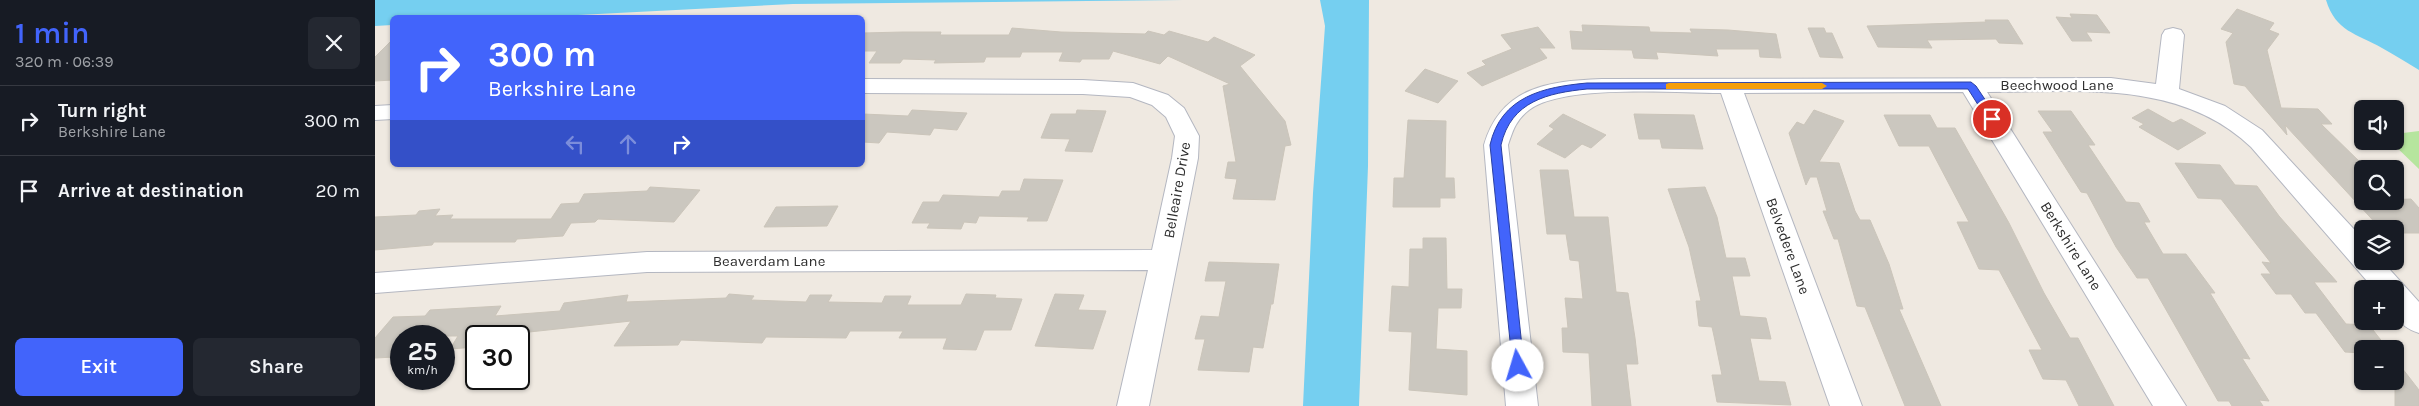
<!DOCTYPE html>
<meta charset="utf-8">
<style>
:root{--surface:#171b24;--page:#242831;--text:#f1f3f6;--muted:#9ea1a6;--line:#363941;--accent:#4264fb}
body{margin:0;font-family:Karla,sans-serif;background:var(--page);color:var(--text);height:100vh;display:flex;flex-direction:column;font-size:19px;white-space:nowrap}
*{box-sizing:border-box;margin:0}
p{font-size:16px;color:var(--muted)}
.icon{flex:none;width:28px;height:28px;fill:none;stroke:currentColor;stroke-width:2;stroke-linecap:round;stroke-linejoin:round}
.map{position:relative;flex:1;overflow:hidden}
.panel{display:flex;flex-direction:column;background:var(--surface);width:375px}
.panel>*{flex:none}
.hud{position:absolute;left:15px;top:15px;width:475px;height:152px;border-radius:8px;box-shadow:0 1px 4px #0004;background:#4264fb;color:#fff;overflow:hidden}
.tools{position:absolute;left:1979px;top:100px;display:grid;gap:10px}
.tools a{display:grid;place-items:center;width:50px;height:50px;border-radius:8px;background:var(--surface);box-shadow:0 1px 4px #0004;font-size:25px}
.speed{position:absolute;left:15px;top:325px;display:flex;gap:10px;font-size:25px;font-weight:700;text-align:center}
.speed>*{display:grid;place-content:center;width:65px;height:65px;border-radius:50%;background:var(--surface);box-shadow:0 1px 4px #0004;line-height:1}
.speed small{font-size:12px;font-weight:400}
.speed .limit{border:2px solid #111;border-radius:8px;background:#fff;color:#111}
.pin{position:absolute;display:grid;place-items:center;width:42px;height:42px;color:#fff;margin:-21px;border:2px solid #fff;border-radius:50%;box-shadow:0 1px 5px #0007}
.me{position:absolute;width:55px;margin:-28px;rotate:354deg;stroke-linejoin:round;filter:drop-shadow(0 0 4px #0008)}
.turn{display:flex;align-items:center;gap:18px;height:105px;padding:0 15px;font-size:22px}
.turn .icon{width:65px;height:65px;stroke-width:2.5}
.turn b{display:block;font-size:35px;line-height:42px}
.lanes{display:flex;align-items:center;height:48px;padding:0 15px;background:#0003;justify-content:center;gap:25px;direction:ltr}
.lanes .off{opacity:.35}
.round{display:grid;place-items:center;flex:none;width:52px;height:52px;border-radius:8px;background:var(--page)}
.head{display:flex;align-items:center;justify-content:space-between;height:85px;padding:0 15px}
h1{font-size:30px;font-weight:600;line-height:38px;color:var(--accent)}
.action{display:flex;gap:10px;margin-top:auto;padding:10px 15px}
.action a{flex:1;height:58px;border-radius:8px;background:var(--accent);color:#fff;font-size:20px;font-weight:600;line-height:58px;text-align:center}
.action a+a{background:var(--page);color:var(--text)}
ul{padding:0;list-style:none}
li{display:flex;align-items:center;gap:15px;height:70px;padding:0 15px;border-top:1px solid var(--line)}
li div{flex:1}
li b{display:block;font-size:19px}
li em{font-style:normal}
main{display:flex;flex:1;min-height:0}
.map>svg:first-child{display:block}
</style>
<main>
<section class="panel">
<div class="head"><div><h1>1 min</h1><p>320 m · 06:39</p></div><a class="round"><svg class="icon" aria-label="close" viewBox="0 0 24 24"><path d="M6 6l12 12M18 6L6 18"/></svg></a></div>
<ul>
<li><svg class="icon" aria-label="right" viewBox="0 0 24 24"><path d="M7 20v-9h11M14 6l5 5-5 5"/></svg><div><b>Turn right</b><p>Berkshire Lane</p></div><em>300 m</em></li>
<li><svg class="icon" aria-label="arrive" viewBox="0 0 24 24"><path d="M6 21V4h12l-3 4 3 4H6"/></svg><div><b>Arrive at destination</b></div><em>20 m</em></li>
</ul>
<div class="action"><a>Exit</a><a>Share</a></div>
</section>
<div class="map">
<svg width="2044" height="406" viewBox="0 0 2044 406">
<rect width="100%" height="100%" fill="#efe9e1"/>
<path fill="#b6e59e" d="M2044 131V169L2015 141H2020V134Z"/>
<path fill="#75cff0" d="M0 0H808L418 4 164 17 18 18 17 25 0 26Z
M945 0H994L993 166 984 406H928L938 193 950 26Z
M1951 0H2044V70C2032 63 2020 55 2007 48 1981 33 1961 32 1951 0Z"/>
<path fill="#cbc7bf" stroke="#cbc5ba" d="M1862 9 1899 23 1894 30 1904 34 1892 50 1906 108 1943 109 1957 124H1946L1988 165V201L2036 199 2044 208V233H2020V229H2006L1910 125 1912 135 1870 86 1859 84 1851 42 1858 33 1846 29Z
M1695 14 1722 15 1735 33 1711 32 1717 41H1697L1681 17 1697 18Z
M1610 20H1633L1648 44 1624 43 1621 39 1552 40 1557 48 1503 47 1492 26 1611 22Z
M1207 25 1274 27 1275 32 1317 33 1315 29 1353 30 1401 34 1406 58 1385 57 1384 49H1341L1343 56 1281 52 1283 59 1259 58 1257 50 1197 49 1195 31 1208 32Z
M1163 27 1180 48H1164L1172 58 1107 86 1092 73 1111 65 1107 61 1137 49 1126 35Z
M637 28 686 32 770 34 773 31 789 35 794 31 833 42 839 37 880 55 865 66 910 121 916 145 910 146 900 200 858 199 862 179 850 178 853 162H861L848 86 855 84 793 56 785 64 738 51 734 59H707L705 62 684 61 688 52H647L645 57H611L609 62 559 63 561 60 528 59 525 63H494L502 51H488V33L528 32H566L565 35H634Z
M1433 28H1449L1451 33H1457L1468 58 1445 57Z
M18 39V80L0 81V57Z
M1050 69 1083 81 1063 103 1030 91Z
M1773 109 1798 123 1806 119 1831 133 1803 150 1764 127 1769 124 1757 118Z
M537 110 592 113 582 130 559 128 555 135 512 132 504 143 488 142V114L533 116Z
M702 110 731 111 717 152 690 151 695 139 666 138 676 114H701Z
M1439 110 1469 121 1444 162 1464 163 1480 211 1485 220H1495L1514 264 1528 309H1524L1566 406H1530L1490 307 1482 306 1463 239H1459L1448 211H1452L1442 177H1435L1431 185 1414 133 1422 122 1429 125Z
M1663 111H1696L1720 145H1713L1751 202 1764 203 1775 222H1769L1788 254H1811L1840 293H1835L1875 359 1867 358 1894 401 1884 400 1888 406H1857L1854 401H1843L1773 278H1762L1741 247 1712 193 1706 192 1668 132H1678Z
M1188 114 1231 135 1216 148 1207 144 1190 158 1162 144 1179 129 1174 126Z
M1259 114 1319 115 1328 149 1287 148 1285 139H1264Z
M1509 115H1555L1562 128H1580L1634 223 1669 293 1695 338H1703L1739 406H1704L1691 380 1668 379 1654 350H1667L1624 270 1604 269 1582 222H1594L1554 146H1524Z
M1033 120 1071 121 1070 178H1079L1080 198H1065V207H1018L1019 178H1029Z
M1800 163 1845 165 1860 185 1882 186 1904 216 1962 282H1939L1971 324 1994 325 2013 349H1988V353L1970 352 1941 313H1930L1916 294H1901L1886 274H1896L1887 262 1896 263 1846 199 1823 198Z
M1165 170H1193L1199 217H1233L1241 292 1253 293 1260 338 1263 364H1251L1256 406H1217L1214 353 1188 352 1187 328H1193L1190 298 1208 299 1204 261 1195 260 1191 234H1172Z
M649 179 688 180 672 221H652L654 217 604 216 601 223 589 222 586 229 552 228 555 223H537L548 202H564L568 195 624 197 627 191H645Z
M275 187 325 190 299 222 223 219 220 222 196 223 188 236 142 239 140 242H59L57 245 0 250V217L41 215 44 211 65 209 60 216 78 215 75 219H176L186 204 204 203 209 194 272 191Z
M1330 187 1342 217 1351 258H1370L1375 276H1357L1365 316 1391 318 1396 339 1375 338 1384 381 1410 382 1416 405 1342 402 1337 375H1347L1339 336 1337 327 1324 326 1321 301H1326L1314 247 1293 189Z
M463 206 452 226 389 227 401 207Z
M1048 238H1071L1072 289H1087L1086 308H1063L1061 349 1092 351V395L1034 390 1037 332 1014 331 1017 286 1034 287 1035 249H1048Z
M834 262 904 264 898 304H896L888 348 878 347 874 372 823 370 830 339H820L826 316 844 317 851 281H830Z
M354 294 379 296 376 300 431 302 435 295H457L453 302 507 303 510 296H536L532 305H586L591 294 621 295 620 298 647 299 636 330H609L601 350 568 349 572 338H524L528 331H475L471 338 391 337 387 343 306 340 303 345 239 346 256 321 145 333 144 336H101V347L75 349 83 336H26V349L20 357 0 358V338L18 317 50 316 55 310 126 306 120 316 185 311 189 303 253 295 251 302 351 298Z
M680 294 709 295 703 310 731 311 718 349 660 346Z
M2020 359 2044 390V406H2020Z"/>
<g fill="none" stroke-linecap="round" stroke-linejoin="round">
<defs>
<path id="minor" d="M1798 28 1806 30 1809 35 1804 89 1850 106 1887 130 1988 239V261H2007L2044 302V333C2019 325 2020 311 2020 289H1999L1876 147C1805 79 1702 92 1612 92L1811 406H1778L1588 92 1369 93 1487 406H1455L1346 93C1301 93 1188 84 1154 110 1141 120 1138 130 1133 145L1163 406H1131L1109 145C1126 87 1173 81 1227 79L1736 78 1781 84 1787 35 1790 30Z
M488 79 708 80 758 83 793 95 809 108 824 136 823 158 774 406H742L773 270 272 272 0 293V273L272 252 777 250 797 158 800 136 791 117 777 105 755 97 708 94 488 93Z
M18 105V119L0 120V106Z"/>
</defs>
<use href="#minor" stroke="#b4b7c1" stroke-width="2"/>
<use href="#minor" fill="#fff" fill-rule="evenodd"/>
</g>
<path fill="#4264fb" stroke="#2b41a3" d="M1596 82 1601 86 1623 119 1621 122H1614L1593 89H1212C1173 93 1136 101 1126 145L1149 366 1147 370H1138L1115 145C1126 96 1169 87 1212 83Z"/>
<path fill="#f59e0b" d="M1294 83H1447L1452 86 1447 89H1291V84Z"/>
<g text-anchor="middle" stroke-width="4.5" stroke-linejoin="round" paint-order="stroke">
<g font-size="15" fill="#2e2e2e" stroke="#fff">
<text x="1682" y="90">Beechwood Lane</text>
<text transform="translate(802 190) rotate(-80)" y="5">Belleaire Drive</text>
<text transform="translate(1413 246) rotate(70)" y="5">Belvedere Lane</text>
<text transform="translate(1696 246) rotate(58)" y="5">Berkshire Lane</text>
<text x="394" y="266">Beaverdam Lane</text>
</g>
</g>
</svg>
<div class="tools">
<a><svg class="icon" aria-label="sound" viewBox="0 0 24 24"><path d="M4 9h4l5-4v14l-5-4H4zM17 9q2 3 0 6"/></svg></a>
<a><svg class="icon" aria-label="search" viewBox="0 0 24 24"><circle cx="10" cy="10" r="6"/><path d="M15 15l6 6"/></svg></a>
<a><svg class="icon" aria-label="layers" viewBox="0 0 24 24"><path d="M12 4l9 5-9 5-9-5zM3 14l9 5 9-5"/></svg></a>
<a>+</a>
<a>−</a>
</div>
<div class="speed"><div>25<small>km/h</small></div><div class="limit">30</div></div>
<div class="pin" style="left:1617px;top:119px;background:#d93025"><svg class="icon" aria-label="arrive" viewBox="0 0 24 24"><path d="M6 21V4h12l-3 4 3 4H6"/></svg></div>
<svg class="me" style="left:1143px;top:366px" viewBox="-20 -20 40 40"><circle r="19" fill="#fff"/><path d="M0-13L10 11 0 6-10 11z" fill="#4264fb"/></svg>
<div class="hud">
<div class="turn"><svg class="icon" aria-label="right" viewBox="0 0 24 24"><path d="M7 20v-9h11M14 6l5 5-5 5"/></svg><div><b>300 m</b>Berkshire Lane</div></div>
<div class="lanes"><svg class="icon off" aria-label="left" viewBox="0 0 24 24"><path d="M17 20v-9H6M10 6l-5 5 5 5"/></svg><svg class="icon off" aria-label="ahead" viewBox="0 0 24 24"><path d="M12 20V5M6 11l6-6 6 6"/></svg><svg class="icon" aria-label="right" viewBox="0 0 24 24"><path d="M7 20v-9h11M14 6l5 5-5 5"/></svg></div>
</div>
</div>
</main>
